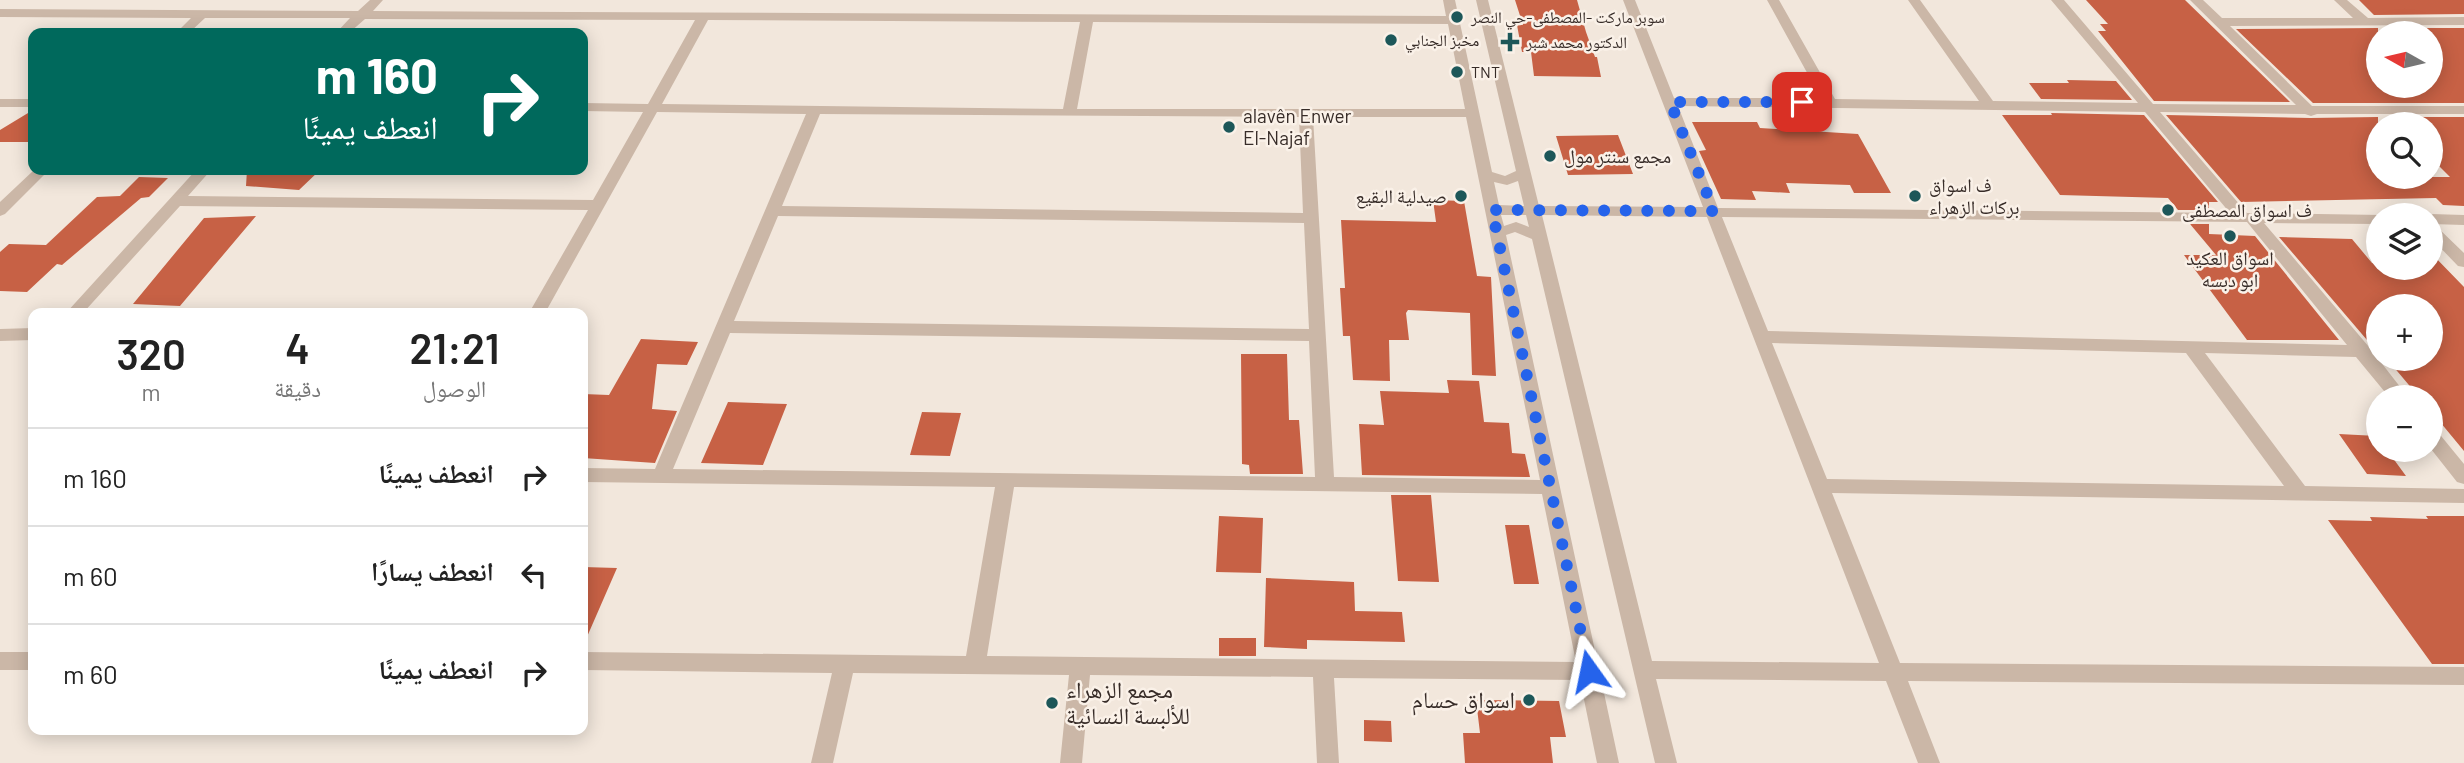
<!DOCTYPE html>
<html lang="ar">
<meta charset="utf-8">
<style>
:root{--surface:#fff;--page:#f6f6f6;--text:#222;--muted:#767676;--line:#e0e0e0}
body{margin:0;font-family:Barlow,"Noto Naskh Arabic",sans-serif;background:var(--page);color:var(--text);direction:rtl;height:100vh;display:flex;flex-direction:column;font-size:26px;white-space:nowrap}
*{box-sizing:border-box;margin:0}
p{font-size:23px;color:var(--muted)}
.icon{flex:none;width:38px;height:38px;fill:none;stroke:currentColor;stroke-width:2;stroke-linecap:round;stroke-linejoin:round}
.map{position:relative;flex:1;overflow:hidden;direction:ltr}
.side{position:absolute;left:28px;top:308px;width:560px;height:427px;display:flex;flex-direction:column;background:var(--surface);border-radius:14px;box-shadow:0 4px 18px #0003;direction:rtl}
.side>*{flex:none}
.banner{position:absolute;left:28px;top:28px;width:560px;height:147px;border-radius:14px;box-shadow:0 4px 18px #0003;direction:rtl;background:#00695c;color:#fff;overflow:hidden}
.needle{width:46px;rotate:278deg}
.fabs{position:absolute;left:2366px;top:21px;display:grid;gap:14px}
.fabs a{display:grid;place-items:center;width:77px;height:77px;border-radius:50%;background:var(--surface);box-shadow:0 4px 18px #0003;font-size:35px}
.pin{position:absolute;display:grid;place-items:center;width:60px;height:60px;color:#fff;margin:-30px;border-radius:14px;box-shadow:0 4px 10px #0006}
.me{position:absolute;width:77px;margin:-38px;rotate:348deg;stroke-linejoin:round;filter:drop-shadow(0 0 5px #0008)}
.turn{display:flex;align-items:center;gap:24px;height:147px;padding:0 35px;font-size:32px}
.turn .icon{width:91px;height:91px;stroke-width:2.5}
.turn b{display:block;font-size:49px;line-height:60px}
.eta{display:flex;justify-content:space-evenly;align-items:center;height:119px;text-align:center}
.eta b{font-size:42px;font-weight:600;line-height:49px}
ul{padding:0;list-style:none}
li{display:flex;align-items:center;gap:21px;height:98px;padding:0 35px;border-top:2px solid var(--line)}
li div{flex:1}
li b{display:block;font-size:26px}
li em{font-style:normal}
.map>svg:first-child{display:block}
</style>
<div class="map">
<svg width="2464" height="763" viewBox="0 0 2464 763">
<rect width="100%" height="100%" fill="#f2e7dc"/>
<path fill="#c76145" d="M1515 0H1577L1586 32 1595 57H1597L1601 77 1534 76 1531 52H1522L1517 25H1523Z
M2086 0H2185L2290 102 2154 101 2098 31H2106L2100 24H2108Z
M2359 0H2464V14L2374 15Z
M2378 28V86H2431V33H2392L2387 28H2464V103H2313L2236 29Z
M2067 80 2116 81 2132 100 2041 99 2029 83H2069Z
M33 110V142H0V130Z
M2051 113 2144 115 2218 202H2209V210H2178L2168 198 2060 195 2002 115H2052Z
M2166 115 2310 118 2378 117V177H2450L2431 158V124H2395L2387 117H2464V206L2443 205 2436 198 2241 202Z
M1692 122H1757L1760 128 1858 134 1891 193H1854L1850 185 1786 183 1790 193 1752 191 1756 200 1721 199 1699 151 1706 150Z
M1618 135 1633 174 1568 175 1556 136Z
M247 170H320L299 190 246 186Z
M139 177 168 178 149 197 141 198 62 265 57 264 27 292 0 291V252L9 244 46 245 97 197 120 196Z
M1433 200 1464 201 1477 276 1491 277 1496 376 1472 375 1470 313 1408 310 1406 313 1409 340H1389L1390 381 1353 380 1350 336H1343L1340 288H1345L1341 220 1436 222Z
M256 216 180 306 133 304 204 218Z
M2190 224H2209V234L2255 236 2339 340H2247L2184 255H2216Z
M2279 237 2352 239 2372 263H2378V268H2431V253L2464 287V451L2431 411V397H2419L2387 359H2431V306H2378V340H2367Z
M641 339 698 342 687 365 657 364 652 409 677 411 655 463 583 458V394L609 395Z
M1241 354H1287L1289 420H1299L1303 474H1250L1249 465 1242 464Z
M1447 380 1479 381 1484 422 1509 423 1512 453 1525 454 1530 477 1362 475 1359 424 1384 425 1380 391 1449 393Z
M728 402 787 404 763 465 701 463Z
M922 412 961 413 950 456 910 455Z
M2339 434 2377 436 2378 450H2387L2406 476 2367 474Z
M1391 495H1431L1439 582 1398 581Z
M1219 516 1263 518 1261 573 1216 572Z
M2426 516H2464V664H2432L2328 520 2372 521 2370 517 2428 519Z
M1505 525H1529L1539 584H1514Z
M583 567 617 568 583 646Z
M1266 578 1354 582 1355 611 1402 612 1405 642 1307 640V649L1264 647Z
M1219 638H1256V656H1219Z
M1476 700 1559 701 1566 737H1550L1553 763H1465L1463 733H1480Z
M1364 720 1391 721 1392 742 1364 741Z"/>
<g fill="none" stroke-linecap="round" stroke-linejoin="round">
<path fill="#cbb7a7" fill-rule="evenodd" d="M370 0H383L373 11 1446 16 1443 0H1455L1492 172 1505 176 1516 171 1476 0H1488L1539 206 1703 207 1623 0H1635L1674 98H1821L1767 0H1779L1835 99 1979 101 1908 0H1920L1993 101 2138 103 2051 0H2064L2153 104 2296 105 2190 0H2203L2222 18H2353L2334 0H2347L2368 18 2464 17V25L2230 26 2312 106H2464V114H2317L2311 116 2305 114 2160 112 2247 213 2382 215H2378V224L2264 223 2369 347 2408 397H2389L2356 357 2205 353 2305 486 2464 489V503L1832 493 1900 663 2464 667V685L1908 681 1940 763H1918L1886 681 1656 679 1677 763H1655L1532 239 1515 232 1506 235 1619 763H1597L1580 680 1334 678 1339 763H1317L1313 677 1090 675 1082 763H1060L1069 675 853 673 833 763H811L832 673 583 670V652L966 656 995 487 583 482V468L655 469 806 114 657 112 545 313H529L588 210 180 206 83 313H66L196 170H211L188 196 593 200 643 112 583 111V103L648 104 695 20 365 19 349 33H336L350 18H205L189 33H176L191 18 0 17V9L358 11ZM708 20 1080 22 1063 109 662 104ZM1093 22 1448 24 1465 109H1077ZM1678 106 2145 112 2230 213 1718 208ZM820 114 1299 117 1303 213 782 206ZM1313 117H1466L1540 480 1334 477ZM1518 181 1524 206 1499 205 1494 182 1507 185ZM1501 215H1526L1529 227 1516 222 1504 226ZM1542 215 1707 217 1879 663 1652 661ZM778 216 1304 223 1309 329 734 321ZM1722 217 2247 222 2347 345 1768 331ZM730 333 1309 341 1315 477 673 469ZM1772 343 2186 353 2284 486 1827 479ZM1014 487 1542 494 1576 662 987 656Z
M0 99H33V107H0Z
M34 170H49L5 214 0 216V202Z
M2431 214 2464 215V225L2431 224V215H2427Z
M2431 224 2436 226 2464 253V267L2458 266 2431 238Z
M33 328V340L0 341V329Z
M2431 429 2437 431 2464 464V484L2457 482 2431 449Z
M0 652H33V670H0Z"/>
</g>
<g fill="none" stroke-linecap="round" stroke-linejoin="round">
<path stroke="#2563eb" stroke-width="12" stroke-dasharray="0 21.6" d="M1589 671 1492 210 1714 211 1670 102H1802"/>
</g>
<g fill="#1d5759" stroke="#faf1e8" stroke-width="2.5">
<circle cx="1457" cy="17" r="7"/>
<circle cx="1391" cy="40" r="7"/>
<path d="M1506.5 31.5h7v7h7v7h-7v7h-7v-7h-7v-7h7z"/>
<circle cx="1457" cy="72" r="7"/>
<circle cx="1229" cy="127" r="7"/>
<circle cx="1550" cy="156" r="7"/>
<circle cx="1461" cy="196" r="7"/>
<circle cx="1915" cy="196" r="7"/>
<circle cx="2168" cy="210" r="7"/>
<circle cx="2230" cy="236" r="7"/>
<circle cx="1529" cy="700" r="7"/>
<circle cx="1052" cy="703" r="7"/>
</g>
<g text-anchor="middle" stroke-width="5" stroke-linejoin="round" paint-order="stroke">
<g font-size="16" fill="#372c28" stroke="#faf1e8" text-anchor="start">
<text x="1471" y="23">سوبر ماركت -المصطفى-حي النصر</text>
<text x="1405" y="46">مخبز الجنابي</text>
<text x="1526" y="48">الدكتور محمد شبر</text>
<text x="1471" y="78">TNT</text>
</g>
<g font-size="19" fill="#372c28" stroke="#faf1e8" text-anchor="start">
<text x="1243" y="123">alavên Enwer<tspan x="1243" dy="22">El-Najaf</tspan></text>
<text x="1564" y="163">مجمع سنتر مول</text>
<text x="1929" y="192">ف اسواق<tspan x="1929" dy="22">بركات الزهراء</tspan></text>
<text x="1447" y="203" text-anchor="end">صيدلية البقيع</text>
<text x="2182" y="217">ف اسواق المصطفى</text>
<text x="2230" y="265" text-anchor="middle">اسواق العكيد<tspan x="2230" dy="22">ابو دبسه</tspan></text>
</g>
<g font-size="23" fill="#372c28" stroke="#faf1e8" text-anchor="start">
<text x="1066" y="698">مجمع الزهراء<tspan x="1066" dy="26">للألبسة النسائية</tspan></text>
<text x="1515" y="708" text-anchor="end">اسواق حسام</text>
</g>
</g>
</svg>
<div class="fabs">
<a><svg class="needle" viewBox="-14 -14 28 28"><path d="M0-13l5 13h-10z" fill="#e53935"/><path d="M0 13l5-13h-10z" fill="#767676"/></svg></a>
<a><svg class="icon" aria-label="search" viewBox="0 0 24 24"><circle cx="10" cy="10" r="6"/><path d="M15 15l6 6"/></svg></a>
<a><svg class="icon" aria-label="layers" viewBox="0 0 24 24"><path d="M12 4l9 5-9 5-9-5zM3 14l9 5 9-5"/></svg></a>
<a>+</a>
<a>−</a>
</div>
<div class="pin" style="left:1802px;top:102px;background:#d93025"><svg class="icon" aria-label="arrive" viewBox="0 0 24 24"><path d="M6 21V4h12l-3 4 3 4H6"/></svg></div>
<svg class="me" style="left:1589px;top:671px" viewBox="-20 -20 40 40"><path d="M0-17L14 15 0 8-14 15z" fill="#2563eb" stroke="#fff" stroke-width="4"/></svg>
<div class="banner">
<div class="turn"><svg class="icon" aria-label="right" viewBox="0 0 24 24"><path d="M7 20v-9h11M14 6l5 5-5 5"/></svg><div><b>160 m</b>انعطف يمينًا</div></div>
</div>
<section class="side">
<div class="eta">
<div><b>21:21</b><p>الوصول</p></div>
<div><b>4</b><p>دقيقة</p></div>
<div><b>320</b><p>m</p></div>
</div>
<ul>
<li><svg class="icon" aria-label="right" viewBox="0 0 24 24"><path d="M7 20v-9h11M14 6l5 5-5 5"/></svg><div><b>انعطف يمينًا</b></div><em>160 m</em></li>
<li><svg class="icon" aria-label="left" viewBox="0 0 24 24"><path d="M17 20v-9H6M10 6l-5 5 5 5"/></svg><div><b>انعطف يسارًا</b></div><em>60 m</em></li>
<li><svg class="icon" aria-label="right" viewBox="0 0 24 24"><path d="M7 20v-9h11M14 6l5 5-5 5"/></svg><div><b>انعطف يمينًا</b></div><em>60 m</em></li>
</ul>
</section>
</div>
